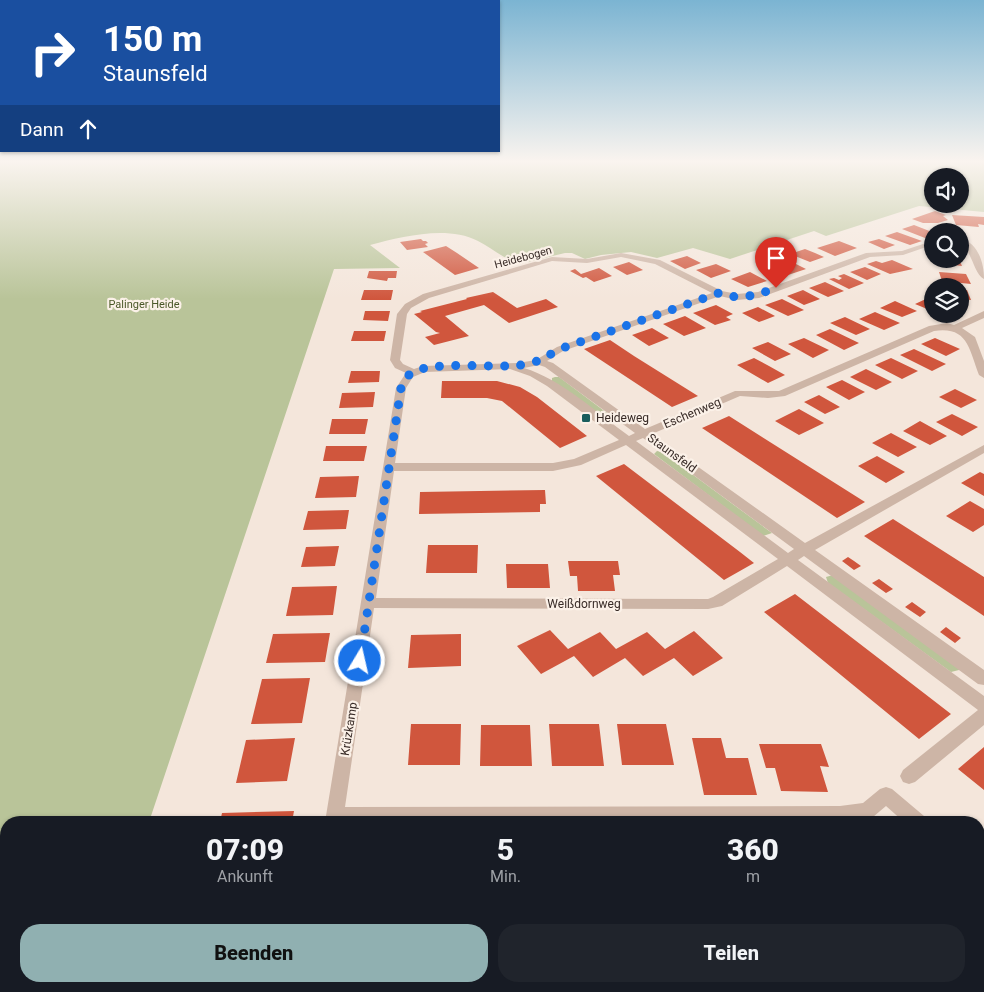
<!DOCTYPE html>
<html lang="de">
<meta charset="utf-8">
<style>
:root{--surface:#171b24;--page:#20242c;--text:#f1f3f6;--muted:#9ea1a6;--accent:#90b0b1}
body{margin:0;font-family:Roboto,sans-serif;background:var(--page);color:var(--text);height:100vh;display:flex;flex-direction:column;font-size:19px;white-space:nowrap}
*{box-sizing:border-box;margin:0}
p{font-size:16px;color:var(--muted)}
.icon{flex:none;width:28px;height:28px;fill:none;stroke:currentColor;stroke-width:2;stroke-linecap:round;stroke-linejoin:round}
.map{position:relative;flex:1;overflow:hidden}
.sheet{position:absolute;left:0px;top:816px;width:985px;height:176px;display:flex;flex-direction:column;background:var(--surface);border-radius:20px 20px 0 0;box-shadow:0 1px 4px #0004}
.sheet>*{flex:none}
.hud{position:absolute;left:0px;top:0px;width:500px;height:152px;box-shadow:0 1px 4px #0004;background:#1a4fa0;color:#fff;overflow:hidden}
.buttons{position:absolute;left:924px;top:168px;display:grid;gap:10px}
.buttons a{display:grid;place-items:center;width:45px;height:45px;border-radius:50%;background:var(--surface);box-shadow:0 1px 4px #0004;font-size:25px}
.pin{position:absolute;display:grid;place-items:center;width:42px;height:42px;color:#fff;margin:-51px -21px;border-radius:50% 50% 50% 0;rotate:-45deg;box-shadow:0 0 5px #0007}
.pin .icon{rotate:45deg}
.me{position:absolute;width:55px;margin:-28px;rotate:9deg;stroke-linejoin:round;filter:drop-shadow(0 0 4px #0008)}
.turn{display:flex;align-items:center;gap:18px;height:105px;padding:0 20px;font-size:22px}
.turn .icon{width:65px;height:65px;stroke-width:2.5}
.turn b{display:block;font-size:35px;line-height:42px}
.then{display:flex;align-items:center;height:48px;padding:0 20px;background:#0003;gap:10px;font-size:19px}
.eta{display:flex;justify-content:space-evenly;align-items:center;height:85px;text-align:center}
.eta b{font-size:30px;font-weight:800;line-height:35px}
.cta{display:flex;gap:10px;margin-top:auto;padding:10px 20px}
.cta a{flex:1;height:58px;border-radius:20px;background:var(--accent);color:#111;font-size:20px;font-weight:800;line-height:58px;text-align:center}
.cta a+a{background:var(--page);color:var(--text)}
.map>svg:first-child{display:block}
</style>
<div class="map">
<svg width="984" height="992" viewBox="0 0 984 992">
<rect width="100%" height="100%" fill="#f4e6db"/>
<path fill="#b9c499" fill-rule="evenodd" d="M0 160H984V212L919 206 826 236 814 231 730 259 693 248 657 258 631 252 601 255 585 259 572 253H565L519 264C504 259 492 248 478 241 446 225 402 237 370 245L400 268 334 269 149 822H6V986H94L92 992H0ZM932 176H960V204H932Z
M555 377H559L619 422 611 424 552 381V378Z
M657 451 662 452 772 533 763 536 654 454Z
M833 575 960 668 959 670 951 672 828 583 826 577Z"/>
<g fill="none" stroke-linecap="round" stroke-linejoin="round">
<path stroke="#77b3b2" stroke-width="3" d="M850 162 865 160"/>
</g>
<path fill="#d0563d" d="M935 211 946 215 943 216 948 220 938 223H923L912 219Z
M952 215 984 217V225L978 224 979 227 956 225Z
M914 225 932 232V235L925 238 902 229Z
M897 232 922 241 910 245 885 236Z
M421 239 423 241H426L428 243 425 244 428 247 407 250 400 242Z
M879 239 895 245 884 249 868 242Z
M839 241 857 248 835 256 817 248Z
M446 246 457 253 479 268 455 275 423 252Z
M805 249 815 253 824 257 810 262 790 254Z
M687 256 701 263 685 269 670 261Z
M786 259 806 269 788 275 767 265Z
M933 259H959L962 266 935 263Z
M892 260 913 269 890 274 867 264 876 261 882 263Z
M629 262 643 270 627 275 613 267Z
M716 264 731 271 711 278 696 270Z
M865 267 881 274 867 280 850 272Z
M599 268 612 276 594 282 586 277 583 278 570 271 575 269 581 274Z
M369 271H397L396 278H388L387 281 367 278Z
M750 272 767 281 748 287 731 279Z
M939 272 966 274 971 284 942 281Z
M844 274 864 283 849 289 829 279 834 278 839 280 842 278 838 276Z
M825 282 844 291 828 297 809 288Z
M960 289 967 290 971 300 960 299Z
M364 290H393L391 300H361Z
M803 290 820 299 804 305 787 296Z
M493 292 517 308 546 299 558 307 509 323 484 305 445 316 469 336 434 345 425 337 440 333 436 332 414 314 422 312 420 311 467 299 466 298Z
M928 298 932 300V311L915 304Z
M782 299 804 310 788 316 765 305Z
M895 301 917 311 902 317 880 308Z
M716 305 733 314 726 317 731 320 715 325 693 313Z
M758 307 775 316 759 322 742 313Z
M365 311H390L388 321 363 320Z
M875 312 900 323 884 330 859 319Z
M685 316 706 328 684 336 663 324Z
M845 317 870 329 856 335 830 323Z
M652 328 669 338 649 346 632 335Z
M830 329 859 343 844 350 816 335Z
M354 331H386L384 341H351Z
M804 338 829 350 813 358 788 344Z
M935 338 960 349 946 356 921 344Z
M610 340 634 356 698 396 672 407 584 349Z
M768 342 791 354 775 361 752 348Z
M914 349 946 364 932 371 900 355Z
M754 358 769 366 785 375 768 383 737 365Z
M891 358 918 371 902 379 875 365Z
M866 369 892 382 876 390 850 377Z
M351 371H380L379 382 348 383Z
M842 380 865 392 849 400 826 387Z
M442 381H497L520 387 537 397 587 436 560 448 502 401 487 398H441Z
M955 389 977 400 961 408 939 397Z
M375 392 373 407 339 408 342 393Z
M819 395 840 407 825 414 804 402Z
M799 409 824 423 799 435 775 421Z
M952 414 978 427 962 436 936 422Z
M729 416 740 423 865 502 837 518 702 428Z
M332 419H368L365 434H329Z
M920 421 947 436 930 445 903 431Z
M891 433 917 447 898 457 872 443Z
M326 446H367L364 461H323Z
M877 456 905 472 886 483 858 466Z
M624 464 740 552 754 563 724 580 596 476Z
M980 472 984 474V496L961 483Z
M359 476 356 497 315 498 320 477Z
M545 490 546 504H540V512L419 514 420 492Z
M970 501 984 509V525L973 532 946 516Z
M349 510 346 529 303 530 308 511Z
M893 519 984 577V616L864 536Z
M428 545H478L477 573H426Z
M339 546 335 566 301 567 306 547Z
M848 557 854 561 861 566 854 570 842 561Z
M568 561H618L620 575H613L615 591H578L577 576H570Z
M506 564H548L550 588H507Z
M879 579 893 589 886 593 872 583Z
M337 586 333 615 286 616 292 587Z
M795 594 929 697 951 714 919 739 764 612Z
M912 602 926 612 920 617 905 607Z
M946 627 954 633 961 638 955 643 940 632Z
M550 630 568 649 600 632 616 649 647 632 665 649 694 631 723 658 693 676 674 658 643 676 625 658 593 677 574 656 541 674 517 646Z
M330 633 325 662 266 663 273 634Z
M461 634V666L408 668 411 635Z
M310 678 302 723 251 724 262 679Z
M411 724H461L460 765H408Z
M549 724H599L604 766H552Z
M617 724H666L674 765H622Z
M481 725H530L532 766H480Z
M295 738 287 781 236 783 246 740Z
M692 738H721L726 758H748L757 795H704Z
M759 744H821L829 767 820 766 828 792 781 791 775 768H766Z
M984 747V790L958 769Z
M294 811 292 822H220L222 813Z
M180 986H262L261 992H179Z"/>
<g fill="none" stroke-linecap="round" stroke-linejoin="round">
<path fill="#cdb5a6" fill-rule="evenodd" d="M960 238C978 243 984 262 984 279 973 273 973 252 960 243Z
M932 241V245L903 255 870 257 759 298 737 300 720 296 563 351 547 361 553 363 645 429 735 391H779L929 326 947 323 954 325 984 311V318L962 328 975 337 984 361V378L979 375C969 349 968 326 934 331L785 396 768 398 740 396 652 434 805 543 984 445V453L815 550 984 670V685L978 684 804 556 798 560 984 696V725L915 782 909 784 903 782 900 776 903 770 978 710 787 566 722 606 708 609 374 608 345 807 840 806 863 803 880 789 886 787 892 789 924 816 926 822H904L886 806 873 817 848 822H325L396 388 406 373 395 368 390 360 397 314 405 304 423 294 552 257 587 259 621 253 660 260 722 291 737 294 758 292 866 253 902 251ZM621 257 655 264 712 293 557 347 536 360 518 363 423 366 414 369 403 364 400 360 407 314 411 308 429 298 552 261 587 263ZM539 365 545 367 635 433 629 436C597 413 561 379 524 368ZM510 369 530 376 547 386 619 440 574 459 553 463H395L406 388 413 377 425 372ZM643 438 794 549 788 553 636 441ZM626 445 778 559 713 597 708 599 376 598 394 471H553L581 465Z
M979 867 984 869V892L979 890Z
M298 986H320L319 992H297Z"/>
</g>
<linearGradient id="sky" x2="0" y2="1"><stop stop-color="#7bb4d2"/><stop offset="0.54" stop-color="#faf4ef"/><stop offset="1" stop-color="#faf4ef" stop-opacity="0"/></linearGradient>
<rect width="984" height="299" fill="url(#sky)"/>
<g fill="none" stroke-linecap="round" stroke-linejoin="round">
<path stroke="#1a73e8" stroke-width="9" stroke-dasharray="0 16.2" d="M360 661 401 388C403 383 404 378 409 375 426 359 495 369 521 365 538 363 545 357 560 349L719 293C739 301 757 295 776 288"/>
</g>
<rect fill="#195e5d" stroke="#fbf1e8" stroke-width="2" x="581" y="413" width="10" height="10" rx="2.5"/>
<g text-anchor="middle" stroke-width="4.5" stroke-linejoin="round" paint-order="stroke">
<g font-size="11" fill="#382b27" stroke="#fbf1e8">
<text transform="translate(523 257) rotate(-15)" y="4">Heidebogen</text>
</g>
<g font-size="11" fill="#4b5929" stroke="#fbf1e8">
<text x="144" y="308">Palinger Heide</text>
</g>
<g font-size="12" fill="#382b27" stroke="#fbf1e8">
<text transform="translate(692 413) rotate(-23)" y="4">Eschenweg</text>
<text transform="translate(672 453) rotate(36)" y="4">Staunsfeld</text>
<text x="584" y="608">Weißdornweg</text>
<text transform="translate(349 729) rotate(-81)" y="4">Krüzkamp</text>
</g>
<g font-size="12" fill="#382b27" stroke="#fbf1e8" text-anchor="start">
<text x="596" y="422">Heideweg</text>
</g>
</g>
</svg>
<div class="buttons">
<a><svg class="icon" aria-label="sound" viewBox="0 0 24 24"><path d="M4 9h4l5-4v14l-5-4H4zM17 9q2 3 0 6"/></svg></a>
<a><svg class="icon" aria-label="search" viewBox="0 0 24 24"><circle cx="10" cy="10" r="6"/><path d="M15 15l6 6"/></svg></a>
<a><svg class="icon" aria-label="layers" viewBox="0 0 24 24"><path d="M12 4l9 5-9 5-9-5zM3 14l9 5 9-5"/></svg></a>
</div>
<div class="pin" style="left:776px;top:288px;background:#d93025"><svg class="icon" aria-label="arrive" viewBox="0 0 24 24"><path d="M6 21V4h12l-3 4 3 4H6"/></svg></div>
<svg class="me" style="left:360px;top:661px" viewBox="-20 -20 40 40"><circle r="17" fill="#1a73e8" stroke="#fff" stroke-width="3"/><path d="M0-11L8 9 0 5-8 9z" fill="#fff"/></svg>
<div class="hud">
<div class="turn"><svg class="icon" aria-label="right" viewBox="0 0 24 24"><path d="M7 20v-9h11M14 6l5 5-5 5"/></svg><div><b>150 m</b>Staunsfeld</div></div>
<div class="then">Dann<svg class="icon" aria-label="ahead" viewBox="0 0 24 24"><path d="M12 20V5M6 11l6-6 6 6"/></svg></div>
</div>
<section class="sheet">
<div class="eta">
<div><b>07:09</b><p>Ankunft</p></div>
<div><b>5</b><p>Min.</p></div>
<div><b>360</b><p>m</p></div>
</div>
<div class="cta"><a>Beenden</a><a>Teilen</a></div>
</section>
</div>
